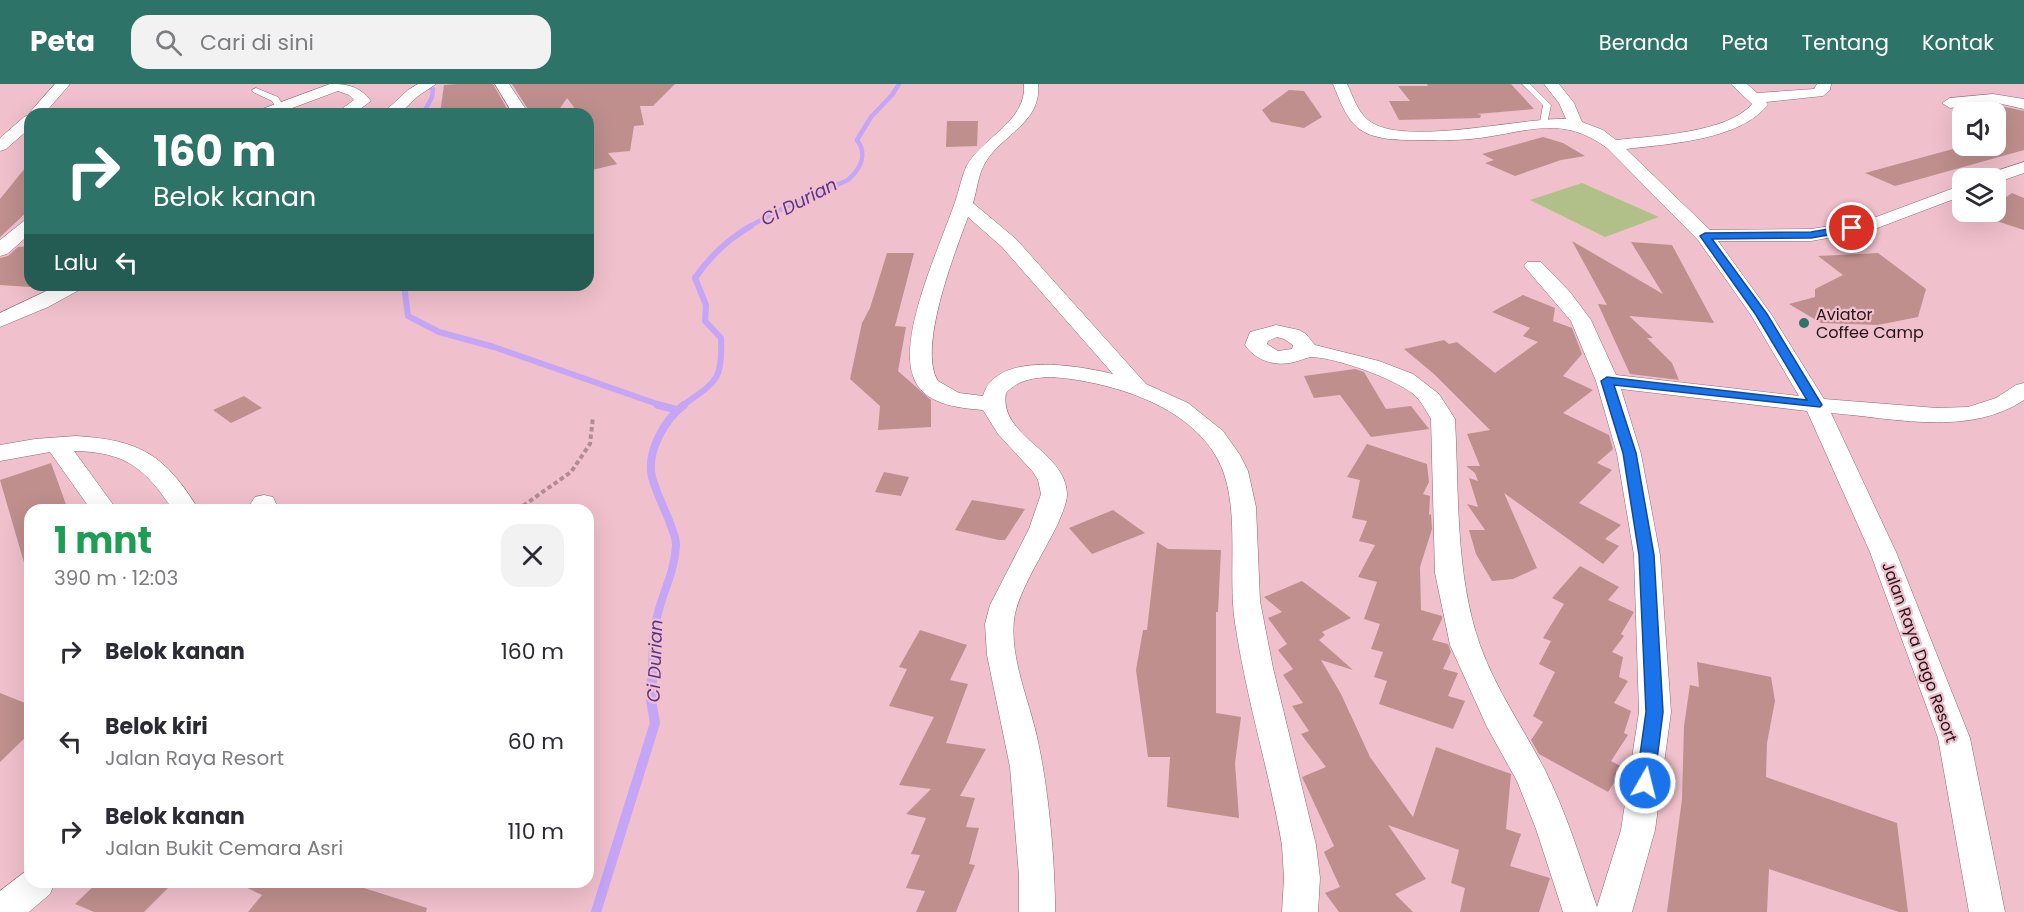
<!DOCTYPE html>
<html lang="id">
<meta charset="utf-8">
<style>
:root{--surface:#fff;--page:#f2f2f3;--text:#2b2b33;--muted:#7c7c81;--accent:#2d7368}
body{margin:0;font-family:Poppins,sans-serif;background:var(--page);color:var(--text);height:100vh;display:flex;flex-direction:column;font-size:22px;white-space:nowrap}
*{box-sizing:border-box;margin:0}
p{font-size:20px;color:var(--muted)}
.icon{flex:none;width:33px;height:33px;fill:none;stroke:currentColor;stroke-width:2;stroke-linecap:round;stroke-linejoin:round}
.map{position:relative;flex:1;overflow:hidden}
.details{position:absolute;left:24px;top:420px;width:570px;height:384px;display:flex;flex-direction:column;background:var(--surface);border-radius:18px;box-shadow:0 6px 24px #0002}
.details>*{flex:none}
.guide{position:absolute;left:24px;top:24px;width:570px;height:183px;border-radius:18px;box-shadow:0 6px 24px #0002;background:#2d7368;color:#fff;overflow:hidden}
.buttons{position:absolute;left:1952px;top:18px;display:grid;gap:12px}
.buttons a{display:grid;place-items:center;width:54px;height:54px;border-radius:12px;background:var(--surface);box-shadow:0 6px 24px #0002;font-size:30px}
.pin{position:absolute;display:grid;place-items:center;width:51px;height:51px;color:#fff;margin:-26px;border:3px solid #fff;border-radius:50%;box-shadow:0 2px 6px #0007}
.me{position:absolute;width:66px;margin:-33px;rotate:8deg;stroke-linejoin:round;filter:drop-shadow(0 0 4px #0008)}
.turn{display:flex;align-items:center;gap:21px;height:126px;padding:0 30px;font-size:27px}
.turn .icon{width:78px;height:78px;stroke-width:2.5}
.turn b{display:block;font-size:42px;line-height:51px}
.then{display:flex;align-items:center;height:57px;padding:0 30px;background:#0003;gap:12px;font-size:22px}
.round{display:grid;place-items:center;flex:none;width:63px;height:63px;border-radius:18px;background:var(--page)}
.summary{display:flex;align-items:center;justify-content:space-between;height:102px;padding:0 30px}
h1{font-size:36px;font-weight:700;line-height:45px;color:#1e9e55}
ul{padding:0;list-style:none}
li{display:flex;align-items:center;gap:18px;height:90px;padding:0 30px}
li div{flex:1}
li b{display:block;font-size:22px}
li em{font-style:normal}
header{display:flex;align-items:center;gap:36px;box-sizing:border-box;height:84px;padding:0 30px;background:var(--accent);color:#fff}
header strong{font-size:28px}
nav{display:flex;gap:33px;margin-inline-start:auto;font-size:21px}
.search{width:420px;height:54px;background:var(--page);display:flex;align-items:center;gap:15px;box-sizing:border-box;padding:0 21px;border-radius:18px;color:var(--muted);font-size:22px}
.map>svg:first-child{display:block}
</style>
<header>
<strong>Peta</strong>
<div class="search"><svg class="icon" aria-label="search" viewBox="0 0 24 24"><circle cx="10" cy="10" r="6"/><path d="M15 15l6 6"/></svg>Cari di sini</div>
<nav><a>Beranda</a><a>Peta</a><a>Tentang</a><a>Kontak</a></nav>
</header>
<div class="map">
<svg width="2024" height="828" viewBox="0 0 2024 828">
<rect width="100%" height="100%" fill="#f0c0cc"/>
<path fill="#b0c088" d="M1582 99 1659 133 1605 153 1530 116Z"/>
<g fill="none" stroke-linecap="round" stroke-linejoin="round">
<path stroke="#c4a5f6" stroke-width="4.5" d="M419 0 433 5 432 13 423 30
M748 143 784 124 848 96C861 84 868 71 857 56L871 33 892 11 899 0"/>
<path stroke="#c4a5f6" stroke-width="6" d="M404 201 408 232 439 248 494 263 663 322
M682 322C715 298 723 298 721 254L705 237 706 221 695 194C710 172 728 155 751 142"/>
<path stroke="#c4a5f6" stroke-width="8" d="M658 321 677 326
M655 547C657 516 674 495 676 462 677 454 671 444 669 436 663 422 656 408 652 393 646 368 665 335 684 321"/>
<path stroke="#c4a5f6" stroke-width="10" d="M596 828 655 639 651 616 655 545"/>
</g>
<path fill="#be8f8d" d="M457 0H493L510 30H440L444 1Z
M512 0H675L653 22H640L644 41 634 42 630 67 608 69 617 80 588 87V30H579L567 14 556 30H531Z
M1427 0H1511L1534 25 1477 30 1481 31 1480 34 1399 36 1389 17H1410L1398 2H1428Z
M1289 6 1304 7 1322 33 1304 44 1271 38 1262 26Z
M2001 22 2024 27V66L1895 102 1865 89 1964 62H1995V26Z
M947 37H978L977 62 946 63Z
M1543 53 1563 59 1585 72 1561 76 1515 92 1485 79 1494 76 1482 70Z
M30 78V125L0 153V115Z
M2012 109 2024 114V146L1975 130 1995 128V121Z
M1572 157 1663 210 1631 158 1672 161 1714 239 1629 232 1653 254H1647L1672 279 1679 296 1630 290 1598 220 1607 221Z
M30 162V203L0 201V174L8 172 18 163Z
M887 169H914L895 242 906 243 898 287 931 316V343L878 346 880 322 850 295 862 239 870 224Z
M1878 169 1926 205 1918 233 1878 241 1821 239 1789 220 1815 213V205L1843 191 1818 172Z
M1523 211 1555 224 1553 237 1572 244 1582 270 1563 292 1593 306 1563 329 1609 351 1613 365 1597 379 1612 386 1579 419 1621 441 1605 455 1619 462 1603 480 1504 409 1537 484 1513 495 1492 497 1476 470 1469 446H1485L1467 420 1478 423 1469 394 1478 397 1475 389 1466 382H1480L1467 350 1490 346 1434 290 1404 265 1444 256 1449 260 1457 258 1495 289 1538 258 1523 252 1530 244 1492 228Z
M1355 285 1364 288 1386 325 1411 322 1429 345 1371 353 1340 311 1314 314 1304 292Z
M244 312 262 324 231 339 213 326Z
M1367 360 1427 380 1429 398 1423 410 1430 412 1429 431 1431 430 1432 445 1420 483 1421 526 1442 532V535L1432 556 1448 560 1451 568 1443 585 1458 589 1448 612 1465 617 1453 645 1379 620 1387 597 1374 593 1383 568 1371 565 1380 540 1364 535 1377 498 1358 493 1375 461 1359 457 1367 437 1352 434 1360 396 1347 393Z
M51 379 68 426H30V482H25L0 396Z
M884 388 909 393 901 412 875 408Z
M972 416 1025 425 1005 456H999L955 446Z
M1113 426 1145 449 1092 470 1069 444Z
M1157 458 1168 465 1221 466 1218 528H1216V629L1241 633 1235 679 1239 734 1167 723 1170 673H1148L1136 586 1143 546H1147Z
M1580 482 1619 503 1608 516 1634 528 1621 550 1624 552 1612 568 1623 573 1619 593 1628 597 1614 619 1631 627 1624 649 1628 651 1611 677 1624 684 1608 708 1539 670 1531 656 1543 638 1533 632 1555 588 1539 580 1551 557 1543 554 1564 520 1552 514Z
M1302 497 1351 534 1322 548 1325 551 1319 556 1353 586 1321 576 1341 610 1370 673 1413 733 1436 663 1511 690 1506 745 1521 750 1510 782 1550 794 1539 828H1460L1465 804 1451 799 1459 766 1388 741 1426 795 1395 810 1413 828H1339L1325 809 1340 803 1324 768 1334 762 1302 693 1326 683 1301 650 1309 647 1292 622 1303 619 1283 591 1293 585 1278 566 1287 560 1268 534 1282 528 1264 513Z
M920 546 967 561 950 596 968 600 946 659 986 665 960 712 975 714 966 743 979 744 969 780 975 781 956 828H916L925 807 906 804 920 771 911 770 926 734 906 730 931 705 899 701 934 633 889 622 907 585 899 583Z
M1697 578 1771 593 1775 617 1767 659 1766 693 1897 739 1908 828H1899L1769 785 1767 828H1667L1682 715 1684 642 1690 601 1699 603Z
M0 609 30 621V649L0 678Z
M98 798H174L144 828H94L75 820Z
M235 798H345L427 824 426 828H248L262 811Z"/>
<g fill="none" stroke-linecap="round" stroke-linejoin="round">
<defs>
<path id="service" d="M1522 0H1530L1551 21 1547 40 1540 38 1543 21Z
M256 4 278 13 284 23 283 25H277L272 17 253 8 252 6Z"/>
<path id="minor" d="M55 0H70L44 30H30V44L6 65 0 67V54L24 33 29 31 31 27Z
M330 0C348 0 359 2 371 17L353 30H335L354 16 349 11 338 7 276 30H254L257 27Z
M418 0H436L418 12 399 30H382L408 6Z
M495 0H509L529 30H513Z
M1024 0H1038C1042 39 1002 50 985 79 978 91 977 106 973 119L1016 155 1146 300 1188 319 1223 347 1240 371 1248 387 1256 423 1260 517 1273 584 1316 761 1320 794 1318 828H1282L1284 794 1282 761C1269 686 1246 614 1235 539 1227 488 1242 418 1217 374 1192 329 1135 307 1088 298 1063 293 1025 287 1006 309 998 352 1066 367 1067 410 1067 419 1062 429 1059 437 1047 464 1017 508 1014 536 1010 575 1029 616 1037 653 1048 701 1054 766 1055 816V828H1019V792L1010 683 987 571 985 540 990 521 1029 445 1041 410 1038 396 1033 388 998 350 983 326C957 324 922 320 913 292 898 250 941 160 955 118 959 107 961 95 966 83 982 53 1027 38 1024 0ZM968 133 1002 163 1113 290C1080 282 996 266 983 312L959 309 938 297C917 265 955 168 968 133Z
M1333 0H1347C1353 12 1357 27 1368 36 1401 64 1522 33 1566 35L1559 19 1544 0H1559L1574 19 1582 38 1603 46 1616 56C1652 52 1728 49 1752 20L1731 0H1747L1757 9 1814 5 1817 0H1831L1830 6 1823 12 1766 18 1768 20C1742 56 1668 60 1626 65L1710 146 1811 145 1868 136 1962 101V112L1872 146 1811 157H1718L1771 230 1824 315 1937 324 1968 323 1996 314 2016 301 2024 299V316C1968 353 1894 334 1831 329L1896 468 1970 654 2005 828H1969L1938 654 1870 468 1807 327 1621 305 1641 370 1660 471 1671 628 1655 746 1632 828H1563L1536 745 1517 697 1487 643 1450 561 1435 489 1431 335C1425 325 1421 316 1412 309 1392 294 1337 274 1312 273 1307 273 1300 277 1294 278 1276 283 1256 277 1245 261L1250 248 1269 243 1276 241 1299 246 1306 250 1315 261 1379 277 1413 290 1439 310 1455 335C1459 409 1455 490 1480 561 1496 606 1524 645 1545 686 1567 730 1581 777 1597 823L1621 746 1639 628 1634 471 1617 370 1596 297 1571 237 1524 182 1527 178H1541L1570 208 1591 236 1616 291 1799 312 1751 231 1698 156 1607 64C1563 31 1530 47 1480 54 1458 57 1437 56 1415 56 1396 56 1374 56 1358 44 1345 33 1339 14 1333 0ZM1277 253 1284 255 1293 261 1292 265 1278 267 1267 260 1268 257Z
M1993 10 2024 15V25L1993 18 1950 24 1942 19 1950 14Z
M2024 78V89L1995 99V94H1984L1987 90Z
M30 136V150L7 170 0 172V156L24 137Z
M59 201H84L81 205 48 223 0 243V229Z
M76 352C141 356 165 371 199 426H173C145 384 126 368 74 367L117 426H91L50 368 0 377V361L35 355Z
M264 411 273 413 279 426H253L251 419 255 413Z
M30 784V798H55L50 810 29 828H0V807Z"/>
</defs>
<use href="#service" stroke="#926773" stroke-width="1"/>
<use href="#minor" stroke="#926773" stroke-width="1"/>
<path stroke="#b28b95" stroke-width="4" stroke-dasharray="4.5 3" stroke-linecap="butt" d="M517 426 571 388 590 360 593 333"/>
<use href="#service" fill="#fff" fill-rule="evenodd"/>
<use href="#minor" fill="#fff" fill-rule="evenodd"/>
</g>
<path fill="#1a73e8" stroke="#114b97" stroke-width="1.5" d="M1852 141 1856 142V146L1811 154 1712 155 1767 230 1822 321 1820 323 1614 301 1636 369 1654 471 1663 628 1654 699 1651 704 1645 706 1639 704 1636 699 1646 628 1639 471 1623 369 1601 297 1607 293 1807 316 1756 231 1700 152 1705 149 1811 148Z"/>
<circle fill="#2d7368" stroke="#f0c0cc" stroke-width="2" cx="1804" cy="239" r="6"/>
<g text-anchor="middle" stroke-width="4.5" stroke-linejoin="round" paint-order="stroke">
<g font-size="16" fill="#241318" stroke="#f0c0cc" text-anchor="start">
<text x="1816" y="236">Aviator<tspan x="1816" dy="18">Coffee Camp</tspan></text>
</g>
<g font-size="16" fill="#241318" stroke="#f0c0cc">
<text transform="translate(1920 568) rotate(70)" y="6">Jalan Raya Dago Resort</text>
</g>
<g font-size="18" font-style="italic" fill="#5d328f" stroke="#f0c0cc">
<text transform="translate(799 118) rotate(-27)" y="6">Ci Durian</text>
<text transform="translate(655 577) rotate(-88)" y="6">Ci Durian</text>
</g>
</g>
</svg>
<div class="buttons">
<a><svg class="icon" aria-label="sound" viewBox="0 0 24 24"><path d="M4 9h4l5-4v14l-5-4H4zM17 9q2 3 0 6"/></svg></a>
<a><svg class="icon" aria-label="layers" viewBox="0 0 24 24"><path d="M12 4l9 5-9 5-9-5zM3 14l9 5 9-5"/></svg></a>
</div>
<div class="pin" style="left:1852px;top:144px;background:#d93025"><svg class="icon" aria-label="arrive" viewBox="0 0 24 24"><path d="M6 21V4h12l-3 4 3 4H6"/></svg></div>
<svg class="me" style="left:1645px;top:699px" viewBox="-20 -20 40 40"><circle r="17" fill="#1a73e8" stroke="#fff" stroke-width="3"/><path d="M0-11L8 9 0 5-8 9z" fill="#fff"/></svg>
<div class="guide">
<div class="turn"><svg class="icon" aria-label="right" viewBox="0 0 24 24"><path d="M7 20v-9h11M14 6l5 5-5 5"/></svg><div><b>160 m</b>Belok kanan</div></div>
<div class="then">Lalu<svg class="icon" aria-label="left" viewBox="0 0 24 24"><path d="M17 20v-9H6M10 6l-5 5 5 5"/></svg></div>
</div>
<section class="details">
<div class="summary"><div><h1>1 mnt</h1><p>390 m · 12:03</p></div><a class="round"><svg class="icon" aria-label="close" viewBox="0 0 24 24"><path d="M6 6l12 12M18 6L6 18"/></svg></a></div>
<ul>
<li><svg class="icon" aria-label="right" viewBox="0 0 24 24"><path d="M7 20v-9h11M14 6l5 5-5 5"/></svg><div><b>Belok kanan</b></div><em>160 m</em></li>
<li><svg class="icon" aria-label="left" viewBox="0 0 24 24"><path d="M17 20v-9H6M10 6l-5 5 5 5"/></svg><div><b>Belok kiri</b><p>Jalan Raya Resort</p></div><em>60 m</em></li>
<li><svg class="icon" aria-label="right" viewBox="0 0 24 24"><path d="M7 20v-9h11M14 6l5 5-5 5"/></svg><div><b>Belok kanan</b><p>Jalan Bukit Cemara Asri</p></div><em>110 m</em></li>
</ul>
</section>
</div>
